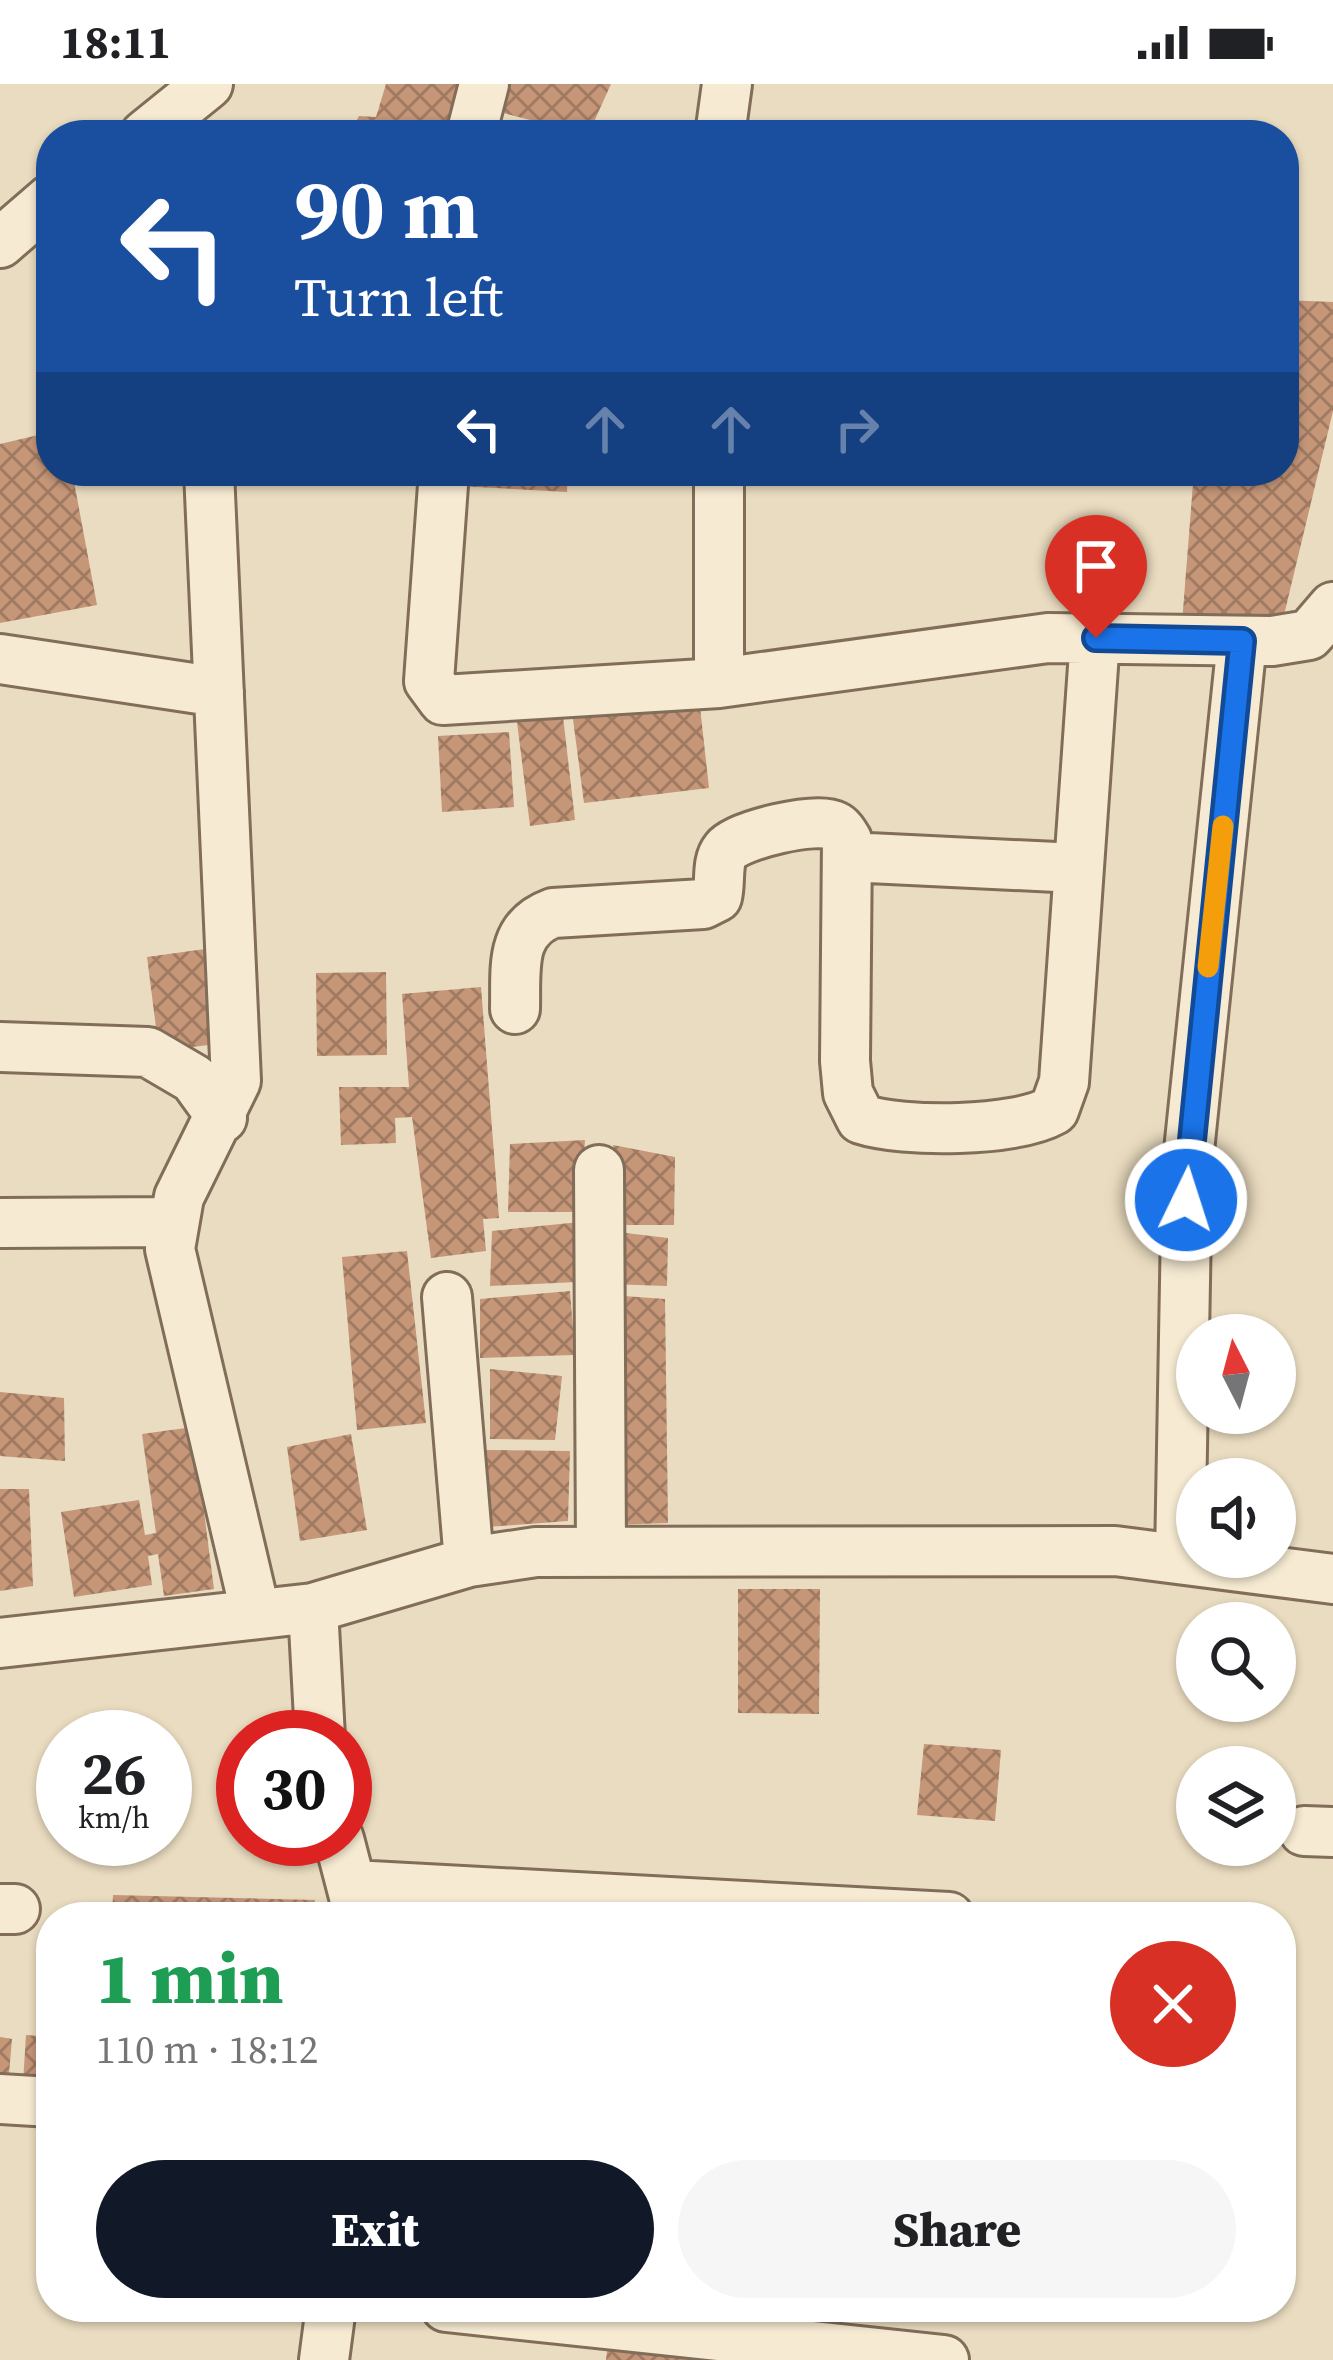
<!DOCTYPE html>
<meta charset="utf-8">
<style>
:root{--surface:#fff;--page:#f6f6f6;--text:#202124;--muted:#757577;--accent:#111827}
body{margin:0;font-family:"Source Serif 4",serif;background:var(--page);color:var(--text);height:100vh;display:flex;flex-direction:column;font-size:45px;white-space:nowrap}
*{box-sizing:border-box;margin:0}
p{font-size:39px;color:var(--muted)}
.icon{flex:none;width:66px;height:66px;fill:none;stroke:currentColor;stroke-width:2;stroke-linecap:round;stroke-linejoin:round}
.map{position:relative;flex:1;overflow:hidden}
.side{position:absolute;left:36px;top:1818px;width:1260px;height:420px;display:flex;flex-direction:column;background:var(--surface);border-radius:48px;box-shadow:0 3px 9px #0004}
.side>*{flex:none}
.banner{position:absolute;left:36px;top:36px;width:1263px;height:366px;border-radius:48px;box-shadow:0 3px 9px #0004;background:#1a4fa0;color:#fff;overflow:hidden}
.needle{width:78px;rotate:354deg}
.tools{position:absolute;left:1176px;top:1230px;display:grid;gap:24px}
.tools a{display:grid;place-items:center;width:120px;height:120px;border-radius:50%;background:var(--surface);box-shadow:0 3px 9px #0004;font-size:60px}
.speed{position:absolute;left:36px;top:1626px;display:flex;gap:24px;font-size:60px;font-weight:700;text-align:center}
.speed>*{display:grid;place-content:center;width:156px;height:156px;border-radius:50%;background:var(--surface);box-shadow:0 3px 9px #0004;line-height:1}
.speed small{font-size:30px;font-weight:400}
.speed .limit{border:18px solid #d22;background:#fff;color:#111}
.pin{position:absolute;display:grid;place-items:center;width:102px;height:102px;color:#fff;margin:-123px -51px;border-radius:50% 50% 50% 0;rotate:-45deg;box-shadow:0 0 12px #0007}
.pin .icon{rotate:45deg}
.me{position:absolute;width:132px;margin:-66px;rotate:4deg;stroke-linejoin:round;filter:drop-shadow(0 0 9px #0008)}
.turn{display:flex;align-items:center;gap:42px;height:252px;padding:0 60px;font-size:54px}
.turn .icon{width:156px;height:156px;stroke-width:2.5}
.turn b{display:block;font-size:84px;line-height:102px}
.lanes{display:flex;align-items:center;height:114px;padding:0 60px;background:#0003;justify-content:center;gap:60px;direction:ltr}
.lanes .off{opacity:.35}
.round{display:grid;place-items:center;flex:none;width:126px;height:126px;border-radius:63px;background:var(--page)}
.head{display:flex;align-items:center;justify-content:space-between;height:204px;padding:0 60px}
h1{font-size:72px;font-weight:800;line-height:90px;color:#1e9e55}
.primary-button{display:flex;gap:24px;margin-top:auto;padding:24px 60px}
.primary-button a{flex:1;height:138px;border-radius:72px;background:var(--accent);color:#fff;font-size:48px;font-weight:800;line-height:138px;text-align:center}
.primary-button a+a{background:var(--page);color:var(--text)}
.status{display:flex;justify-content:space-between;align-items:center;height:84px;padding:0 60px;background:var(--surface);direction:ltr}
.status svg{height:33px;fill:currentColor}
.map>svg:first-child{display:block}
</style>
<div class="status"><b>18:11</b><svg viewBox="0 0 49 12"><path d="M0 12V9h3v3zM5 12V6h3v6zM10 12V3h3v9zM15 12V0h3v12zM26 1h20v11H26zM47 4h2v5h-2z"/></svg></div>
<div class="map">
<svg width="1333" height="2276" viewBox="0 0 1333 2276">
<defs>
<pattern id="building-cross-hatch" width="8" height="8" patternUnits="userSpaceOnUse" patternTransform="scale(3)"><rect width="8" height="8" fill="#c59678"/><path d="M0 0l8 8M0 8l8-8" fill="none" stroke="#a17a62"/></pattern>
</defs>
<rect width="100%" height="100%" fill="#eadcc0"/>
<path fill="url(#building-cross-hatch)" d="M386 0H465L449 51H349L359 32 376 33Z
M508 0H611L588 51 499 28Z
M1284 216 1333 218V327L1284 531 1230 540 1182 539 1194 387H1284Z
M51 348V387H72L97 521 0 539V360Z
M458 387H568L567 408 458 402Z
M698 605 709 704 584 719 571 620Z
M562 624 575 736 530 742 516 630Z
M509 648 514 723 442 728 438 652Z
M205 865 217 960 159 967 147 873Z
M386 888 387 971 317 972 316 889Z
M481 903 499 1134 483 1135 486 1167 431 1174 412 1033 395 1034 396 1059 341 1061 339 1003H409L402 910Z
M585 1056 580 1128H508L510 1060Z
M613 1061 675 1073 674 1141H619Z
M580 1138 577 1198 490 1202 492 1147Z
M609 1147 668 1154 667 1202 609 1200Z
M407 1167 426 1339 357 1346 342 1173Z
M570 1207 575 1271 480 1274V1215Z
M610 1211 665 1215 668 1439 610 1441Z
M490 1285 562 1292 555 1356 490 1355Z
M0 1308 64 1314 65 1377 0 1372Z
M193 1343 214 1505 164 1512 158 1470 148 1472 152 1501 74 1513 61 1428 139 1416 145 1451 156 1449 142 1350Z
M351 1350 367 1446 300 1457 287 1363Z
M484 1366 570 1367 568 1437 487 1443Z
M0 1405H29L33 1502 0 1507Z
M738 1505H820L819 1630 738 1629Z
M924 1660 1001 1666 995 1737 917 1731Z
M113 1811 315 1816 314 1833H112Z
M26 1951 51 1953V2000L23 1999Z
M0 1953 12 1955 8 2001 0 2000Z
M608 2258 691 2267 690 2276H606Z"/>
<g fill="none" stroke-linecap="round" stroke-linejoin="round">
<defs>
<path id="minor" d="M145 51 208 0
M471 51 484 0
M720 51 727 0
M0 159 51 115
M209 387 236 997 179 1113 170 1165 255 1527
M444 387 429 597 443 616 719 599 1048 554 1272 557 1309 551 1333 523
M0 575 219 608
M719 599V387
M848 773 1077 784
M515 925C516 884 509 845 553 829L703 820 717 813C721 798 716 778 726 766 738 751 817 732 835 742 840 744 844 751 847 756L845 977 848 1009 861 1035C904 1049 1015 1048 1054 1026L1064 998 1095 554
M0 963 148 968 194 995 222 1034
M599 1086 601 1468
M0 1139 172 1138
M447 1213 469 1478
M1180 1475 1187 1086 1242 557
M313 1524 320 1653
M0 1559 313 1524 469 1478 536 1468 1115 1467 1333 1495
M1304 1747 1333 1748
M339 1755 358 1828
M352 1801 949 1833
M0 1825H15
M0 2015 51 2018
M446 2223 944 2276
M324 2276 331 2223"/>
</defs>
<use href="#minor" stroke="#816d59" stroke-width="54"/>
<use href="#minor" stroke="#f6ead2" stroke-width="48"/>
</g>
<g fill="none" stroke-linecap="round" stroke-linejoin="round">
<defs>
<path id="route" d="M1096 554 1242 557 1186 1116"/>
</defs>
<use href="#route" stroke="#114b97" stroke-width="30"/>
<use href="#route" stroke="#1a73e8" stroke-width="21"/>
<path stroke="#f59e0b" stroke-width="21" d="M1208 883 1223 742"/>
</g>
</svg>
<div class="tools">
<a><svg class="needle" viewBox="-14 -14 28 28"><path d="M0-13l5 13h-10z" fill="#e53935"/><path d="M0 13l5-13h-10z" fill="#757577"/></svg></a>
<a><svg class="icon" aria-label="sound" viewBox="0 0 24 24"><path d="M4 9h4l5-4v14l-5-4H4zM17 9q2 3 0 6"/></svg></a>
<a><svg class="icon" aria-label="search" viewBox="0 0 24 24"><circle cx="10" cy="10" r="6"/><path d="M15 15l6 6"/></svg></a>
<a><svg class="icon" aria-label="layers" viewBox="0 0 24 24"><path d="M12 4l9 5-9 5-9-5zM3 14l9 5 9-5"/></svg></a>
</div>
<div class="speed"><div>26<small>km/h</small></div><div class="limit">30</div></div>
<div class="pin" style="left:1096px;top:554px;background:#d93025"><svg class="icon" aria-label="arrive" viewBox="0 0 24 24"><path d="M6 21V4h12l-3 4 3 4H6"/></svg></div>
<svg class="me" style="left:1186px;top:1116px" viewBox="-20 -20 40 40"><circle r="17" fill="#1a73e8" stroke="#fff" stroke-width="3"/><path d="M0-11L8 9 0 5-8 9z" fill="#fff"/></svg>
<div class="banner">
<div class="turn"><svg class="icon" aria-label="left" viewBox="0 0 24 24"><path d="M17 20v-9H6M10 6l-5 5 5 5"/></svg><div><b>90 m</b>Turn left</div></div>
<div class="lanes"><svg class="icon" aria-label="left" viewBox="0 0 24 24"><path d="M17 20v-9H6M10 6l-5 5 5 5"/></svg><svg class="icon off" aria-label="ahead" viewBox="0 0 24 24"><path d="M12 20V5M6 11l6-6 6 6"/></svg><svg class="icon off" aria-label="ahead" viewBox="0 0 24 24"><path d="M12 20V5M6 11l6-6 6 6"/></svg><svg class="icon off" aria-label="right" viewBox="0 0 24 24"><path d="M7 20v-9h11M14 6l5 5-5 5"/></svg></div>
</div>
<section class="side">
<div class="head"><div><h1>1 min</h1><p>110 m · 18:12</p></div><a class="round" style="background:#d93025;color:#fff"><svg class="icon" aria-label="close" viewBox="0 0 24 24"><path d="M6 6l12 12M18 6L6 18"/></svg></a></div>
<div class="primary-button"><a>Exit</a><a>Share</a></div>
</section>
</div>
